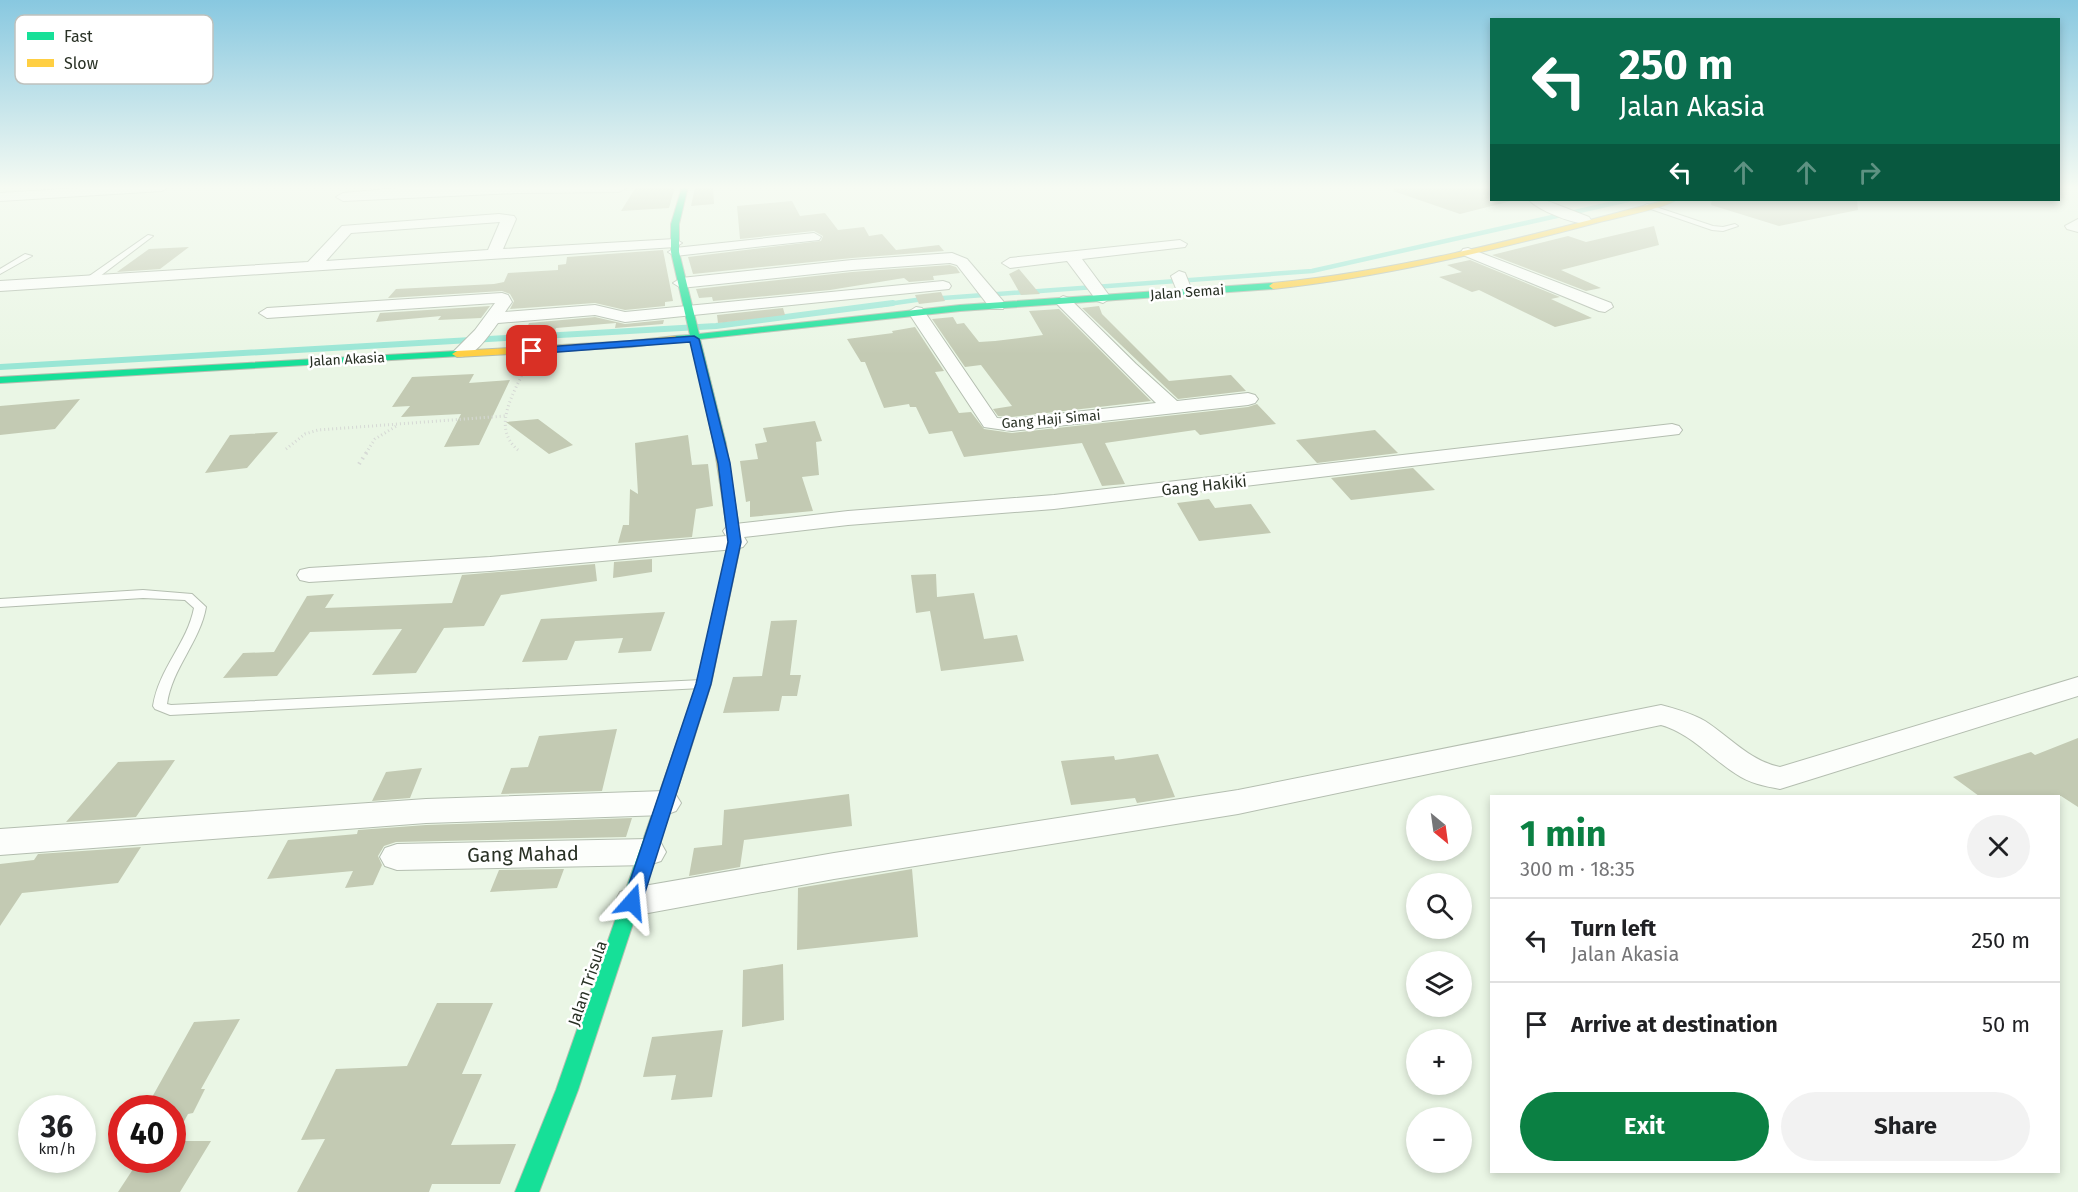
<!DOCTYPE html>
<meta charset="utf-8">
<style>
:root{--surface:#fff;--page:#f2f2f2;--text:#202124;--muted:#757577;--line:#e0e0e0;--accent:#0b8043}
body{margin:0;font-family:"Fira Sans",sans-serif;background:var(--page);color:var(--text);height:100vh;display:flex;flex-direction:column;font-size:22px;white-space:nowrap}
*{box-sizing:border-box;margin:0}
p{font-size:20px;color:var(--muted)}
.icon{flex:none;width:33px;height:33px;fill:none;stroke:currentColor;stroke-width:2;stroke-linecap:round;stroke-linejoin:round}
.map{position:relative;flex:1;overflow:hidden}
.details{position:absolute;left:1490px;top:795px;width:570px;height:378px;display:flex;flex-direction:column;background:var(--surface);border-radius:0px;box-shadow:0 3px 9px #0003}
.details>*{flex:none}
.banner{position:absolute;left:1490px;top:18px;width:570px;height:183px;border-radius:0px;box-shadow:0 3px 9px #0003;background:#0b6e4f;color:#fff;overflow:hidden}
.needle{width:39px;rotate:151deg}
.controls{position:absolute;left:1406px;top:795px;display:grid;gap:12px}
.controls a{display:grid;place-items:center;width:66px;height:66px;border-radius:50%;background:var(--surface);box-shadow:0 3px 9px #0003;font-size:30px}
.speed{position:absolute;left:18px;top:1095px;display:flex;gap:12px;font-size:30px;font-weight:700;text-align:center}
.speed>*{display:grid;place-content:center;width:78px;height:78px;border-radius:50%;background:var(--surface);box-shadow:0 3px 9px #0003;line-height:1}
.speed small{font-size:15px;font-weight:400}
.speed .limit{border:9px solid #d22;background:#fff;color:#111}
.pin{position:absolute;display:grid;place-items:center;width:51px;height:51px;color:#fff;margin:-26px;border-radius:12px;box-shadow:0 3px 9px #0006}
.me{position:absolute;width:66px;margin:-33px;rotate:18deg;stroke-linejoin:round;filter:drop-shadow(0 0 4px #0008)}
.turn{display:flex;align-items:center;gap:21px;height:126px;padding:0 30px;font-size:27px}
.turn .icon{width:78px;height:78px;stroke-width:2.5}
.turn b{display:block;font-size:42px;line-height:51px}
.lanes{display:flex;align-items:center;height:57px;padding:0 30px;background:#0003;justify-content:center;gap:30px;direction:ltr}
.lanes .off{opacity:.35}
.round{display:grid;place-items:center;flex:none;width:63px;height:63px;border-radius:32px;background:var(--page)}
.summary{display:flex;align-items:center;justify-content:space-between;height:102px;padding:0 30px}
h1{font-size:36px;font-weight:700;line-height:45px;color:var(--accent)}
.primary-button{display:flex;gap:12px;margin-top:auto;padding:12px 30px}
.primary-button a{flex:1;height:69px;border-radius:36px;background:var(--accent);color:#fff;font-size:24px;font-weight:700;line-height:69px;text-align:center}
.primary-button a+a{background:var(--page);color:var(--text)}
ul{padding:0;list-style:none}
li{display:flex;align-items:center;gap:18px;height:84px;padding:0 30px;border-top:2px solid var(--line)}
li div{flex:1}
li b{display:block;font-size:22px}
li em{font-style:normal}
.map>svg:first-child{display:block}
</style>
<div class="map">
<svg width="2078" height="1192" viewBox="0 0 2078 1192">
<rect width="100%" height="100%" fill="#eaf6e5"/>
<g fill="none" stroke-linecap="round" stroke-linejoin="round">
<path stroke="#99e6d5" stroke-width="4.5" d="M881 305 916 300 1312 271 1628 200"/>
<path stroke="#99e6d5" stroke-width="6" d="M0 367 716 326 893 303"/>
</g>
<path fill="#c3cab3" d="M636 187H675L669 208 621 211Z
M695 187H713L714 204 691 206Z
M1394 187H1491V200H1515L1460 214 1393 191Z
M1712 200H1857L1858 210 1779 226 1711 205Z
M792 201 800 216 825 213 838 230 864 227 869 236 882 234 896 250 939 245 944 251 852 258 693 274 688 257 821 241 823 236 814 231 740 239 737 206Z
M1654 226 1659 245 1561 270 1601 288 1586 291 1492 255 1568 236 1586 242Z
M189 247 160 269 117 272 149 249Z
M663 250 673 301 665 302V306L625 310 595 303 510 309 514 301 510 294 502 291 388 298 396 289 494 284 504 282 508 273 558 270V265L566 264 567 257Z
M1470 260 1560 297 1551 299 1592 318 1555 327 1479 290 1472 292 1439 277 1462 272 1447 265Z
M950 265 956 267 960 273 933 276 934 280 909 282 904 278 830 290 713 301 712 297 699 298 696 289 852 272Z
M1019 269 1040 294 1021 295 1009 274Z
M941 292 945 301 919 304 915 295Z
M490 306 481 318 438 320 441 316 376 322 380 313Z
M1099 306 1102 314 1169 381 1231 375 1246 391 1178 399 1082 308Z
M783 308 785 315 718 323 717 315Z
M1059 309 1151 401 1012 417 998 416 993 409 1012 406 981 365 965 367 932 319 953 317 957 324 964 323 979 342 995 341 1043 335 1029 311Z
M595 317 625 324 664 320 663 324 615 328 616 323 556 328 554 333 524 335 529 323Z
M915 327 944 371 935 372 959 413 971 412 984 429 1012 433 1248 407 1257 404 1276 424 1200 435 1195 430 1105 443 1125 484 1102 486 1082 443 964 457 952 431 929 434 916 407H910L909 404 884 408 865 362H861L847 339 893 333 892 331Z
M474 374 469 383 510 380 479 445 444 447 461 414 401 417 410 406 392 407 412 377Z
M80 399 55 429 0 435V406Z
M538 419 573 445 549 454 506 422Z
M815 421 822 441 816 442 819 475 802 477 813 511 750 517V501L746 502 740 461 758 459 755 444 767 442 763 428Z
M1375 430 1398 453 1317 463 1296 440Z
M278 432 247 468 205 473 230 435Z
M688 435 692 465 708 464 713 506 696 509 692 537 618 543 623 525H629L630 489 638 494 635 443Z
M1413 468 1435 490 1351 500 1331 478Z
M1209 499 1215 508 1251 504 1271 533 1199 541 1177 503Z
M652 559V572L613 578 614 562Z
M595 564 597 581 501 595 484 626 444 628 416 673 372 675 402 629 310 632 277 676 223 678 243 653 274 652 307 596 334 594 325 608 452 603 462 575Z
M936 574 937 597 974 593 984 639 1017 635 1024 661 941 671 930 611 916 613 911 575Z
M665 612 651 651 618 653 623 638 575 641 567 660 522 662 541 619Z
M797 620 790 675H801L797 696H782L779 711 723 713 733 677 762 676 771 621Z
M617 729 602 791 501 794 511 768 528 767 539 736Z
M2078 738V807L2061 796H1979L1953 777 2031 752 2035 755Z
M1158 754 1175 797 1137 803 1135 798 1071 805 1061 761 1114 756 1115 760Z
M175 760 136 817 66 822 118 762Z
M422 768 410 798 372 801 386 772Z
M849 794 852 826 744 840 740 867 689 876 694 848 722 845 724 810Z
M632 818 626 837 396 842 384 846 378 856 382 865 373 885 345 888 353 871 267 879 288 840 357 834 358 830 426 825Z
M141 847 118 883 22 893 0 926V864L34 860 38 854Z
M564 869 557 888 490 892 499 870Z
M912 869 918 937 797 950 798 888Z
M783 964 784 1020 742 1027 743 970Z
M437 1003H493L462 1074H482L451 1145 516 1144 500 1184H432L429 1192H297L325 1139 301 1140 336 1069 407 1066Z
M240 1019 201 1089H205L193 1113 188 1114 173 1141H211L180 1192H118L139 1160H172V1108H146L194 1022Z
M723 1030 712 1097 671 1100 676 1075 643 1077 652 1037Z"/>
<g fill="none" stroke-linecap="round" stroke-linejoin="round">
<defs>
<path id="lane" d="M1647 204 1713 226 1723 227 1735 224 1738 226 1723 231 1712 230 1645 207 1644 206Z
M148 235 153 236 91 283H85V279Z
M25 254 32 256 0 274V269Z
M143 590 192 594 206 607C200 642 172 668 167 704L171 705 702 680 709 684 702 688 170 715 155 709 153 706C159 668 187 644 194 608L185 600 143 598 0 607V599Z"/>
<path id="street" d="M96 187H168L162 191 0 201V193Z
M410 187 428 188H626L619 192 518 193 343 201 336 197 343 193Z
M1529 200H1545L1589 217 1591 220 1589 223C1576 226 1538 210 1529 200Z
M499 214 514 216 516 219 503 249 675 239 682 243 675 247 0 291V281L308 262 342 226ZM500 222 488 250 326 261 351 233Z
M2078 219V232L2067 229 2065 226Z
M814 233 821 237 819 240 675 256 668 252 675 248Z
M1180 240 1187 244 1185 247 1082 259 1111 298 1103 303 1097 301 1067 261 1010 268 1002 263 1010 258Z
M1468 248 1611 303 1613 307 1605 312 1599 311 1463 255 1461 252 1463 249Z
M952 253 967 259 1003 301 1005 305 1003 309H991L957 265 950 263 852 270 681 288 673 283 681 278 852 260Z
M1179 271 1185 273 1191 288 1189 291H1177L1171 276Z
M943 281 949 283 951 286 949 289 625 322 595 315 498 323C488 336 474 360 456 356L453 352 475 330 495 303 267 318 259 313 267 308 502 293 508 295 512 302 505 312 595 305 625 312Z
M1063 296 1069 298 1136 364 1177 401 1248 393 1255 395 1258 399 1255 403 1248 405 1012 431 984 427 908 312 916 307 922 308 997 418 1012 419 1156 403 1057 304 1055 301Z
M1672 424 1679 426 1682 430 1679 434 1054 509 848 525 744 537 747 542 743 547 735 549 490 571 309 582 300 580 297 575 300 570 309 568 490 557 726 536 723 531 727 526 735 524 848 511 1054 495Z
M2078 677V696L1780 789C1764 786 1749 783 1736 774 1711 758 1690 733 1661 725L1238 814 834 879 632 916 620 912 615 902 620 892 632 888 834 853 1238 790 1661 705C1676 709 1691 713 1705 721 1730 737 1750 761 1780 767Z
M665 791 676 795 681 803 676 811 665 815 426 823 0 855V829L426 799Z
M649 839 661 843 666 852 661 861 649 865 397 870 385 866 380 857 385 848 397 844Z"/>
<path id="fast" d="M682 187H688L679 224V252L699 334 960 305 1273 283 1277 286 1273 289 960 311 700 339 726 444 720 447 714 444 691 340 675 342 670 339 675 336 690 335 671 252V224Z
M457 351 462 354 460 356 0 383V377Z
M681 748 687 750 689 754 578 1090 539 1192H515L556 1090 673 754 675 750Z"/>
<path id="slow" d="M1666 200H1676C1659 210 1613 218 1592 224 1487 252 1382 277 1273 289L1269 286 1273 283C1407 270 1536 234 1666 200Z
M675 336 680 339 678 341 631 347 457 357 452 354 457 351 631 341Z
M720 441 726 444 741 542 711 684 689 754 687 758H675L673 754 697 684 729 542 714 444Z"/>
</defs>
<use href="#lane" stroke="#b4beb0" stroke-width="2"/>
<use href="#street" stroke="#b4beb0" stroke-width="2"/>
<use href="#fast" stroke="#b4beb0" stroke-width="2"/>
<use href="#slow" stroke="#b4beb0" stroke-width="2"/>
<path stroke="#d6d9d5" stroke-width="3" stroke-dasharray="1 3" stroke-linecap="butt" d="M286 449 305 434 318 430 505 416
M518 450C492 428 512 396 524 371
M366 453 375 439 398 425"/>
<path stroke="#d6d9d5" stroke-width="4" stroke-dasharray="1.5 4.5" stroke-linecap="butt" d="M359 464 367 452"/>
<use href="#lane" fill="#fcfefb" fill-rule="evenodd"/>
<use href="#street" fill="#fcfefb" fill-rule="evenodd"/>
<use href="#fast" fill="#16e098" fill-rule="evenodd"/>
<use href="#slow" fill="#ffcf43" fill-rule="evenodd"/>
</g>
<linearGradient id="sky" x2="0" y2="1"><stop stop-color="#88c8e0"/><stop offset="0.53" stop-color="#f6fbf3"/><stop offset="1" stop-color="#f6fbf3" stop-opacity="0"/></linearGradient>
<rect width="2078" height="354" fill="url(#sky)"/>
<path fill="#1a73e8" stroke="#114b97" stroke-width="1.5" d="M694 336 699 339 730 463 741 542 711 684 642 902 639 908 632 910 626 908 623 902 696 684 728 542 718 463 690 342 532 354 527 351 532 348Z"/>
<g text-anchor="middle" stroke-width="5" stroke-linejoin="round" paint-order="stroke">
<g font-size="14" fill="#283024" stroke="#fff">
<text transform="translate(1187 292) rotate(-4)" y="5">Jalan Semai</text>
<text transform="translate(347 359) rotate(-3)" y="5">Jalan Akasia</text>
<text transform="translate(1051 419) rotate(-5)" y="5">Gang Haji Simai</text>
</g>
<g font-size="16" fill="#283024" stroke="#fff">
<text transform="translate(1204 485) rotate(-6)" y="6">Gang Hakiki</text>
<text transform="translate(587 983) rotate(-71)" y="6">Jalan Trisula</text>
</g>
<g font-size="20" fill="#283024" stroke="#fff">
<text transform="translate(523 854) rotate(-1)" y="7">Gang Mahad</text>
</g>
</g>
<rect x="15" y="15" width="198" height="69" rx="9" fill="#fff" stroke="#bec1bd" stroke-width="1.5"/>
<rect x="27" y="32" width="27" height="8" fill="#16e098"/>
<rect x="27" y="59" width="27" height="8" fill="#ffcf43"/>
<g font-size="16" fill="#283024">
<text x="64" y="42">Fast</text>
<text x="64" y="69">Slow</text>
</g>
</svg>
<div class="controls">
<a><svg class="needle" viewBox="-14 -14 28 28"><path d="M0-13l5 13h-10z" fill="#e53935"/><path d="M0 13l5-13h-10z" fill="#757577"/></svg></a>
<a><svg class="icon" aria-label="search" viewBox="0 0 24 24"><circle cx="10" cy="10" r="6"/><path d="M15 15l6 6"/></svg></a>
<a><svg class="icon" aria-label="layers" viewBox="0 0 24 24"><path d="M12 4l9 5-9 5-9-5zM3 14l9 5 9-5"/></svg></a>
<a>+</a>
<a>−</a>
</div>
<div class="speed"><div>36<small>km/h</small></div><div class="limit">40</div></div>
<div class="pin" style="left:532px;top:351px;background:#d93025"><svg class="icon" aria-label="arrive" viewBox="0 0 24 24"><path d="M6 21V4h12l-3 4 3 4H6"/></svg></div>
<svg class="me" style="left:632px;top:902px" viewBox="-20 -20 40 40"><path d="M0-17L14 15 0 8-14 15z" fill="#1a73e8" stroke="#fff" stroke-width="4"/></svg>
<div class="banner">
<div class="turn"><svg class="icon" aria-label="left" viewBox="0 0 24 24"><path d="M17 20v-9H6M10 6l-5 5 5 5"/></svg><div><b>250 m</b>Jalan Akasia</div></div>
<div class="lanes"><svg class="icon" aria-label="left" viewBox="0 0 24 24"><path d="M17 20v-9H6M10 6l-5 5 5 5"/></svg><svg class="icon off" aria-label="ahead" viewBox="0 0 24 24"><path d="M12 20V5M6 11l6-6 6 6"/></svg><svg class="icon off" aria-label="ahead" viewBox="0 0 24 24"><path d="M12 20V5M6 11l6-6 6 6"/></svg><svg class="icon off" aria-label="right" viewBox="0 0 24 24"><path d="M7 20v-9h11M14 6l5 5-5 5"/></svg></div>
</div>
<section class="details">
<div class="summary"><div><h1>1 min</h1><p>300 m · 18:35</p></div><a class="round"><svg class="icon" aria-label="close" viewBox="0 0 24 24"><path d="M6 6l12 12M18 6L6 18"/></svg></a></div>
<ul>
<li><svg class="icon" aria-label="left" viewBox="0 0 24 24"><path d="M17 20v-9H6M10 6l-5 5 5 5"/></svg><div><b>Turn left</b><p>Jalan Akasia</p></div><em>250 m</em></li>
<li><svg class="icon" aria-label="arrive" viewBox="0 0 24 24"><path d="M6 21V4h12l-3 4 3 4H6"/></svg><div><b>Arrive at destination</b></div><em>50 m</em></li>
</ul>
<div class="primary-button"><a>Exit</a><a>Share</a></div>
</section>
</div>
